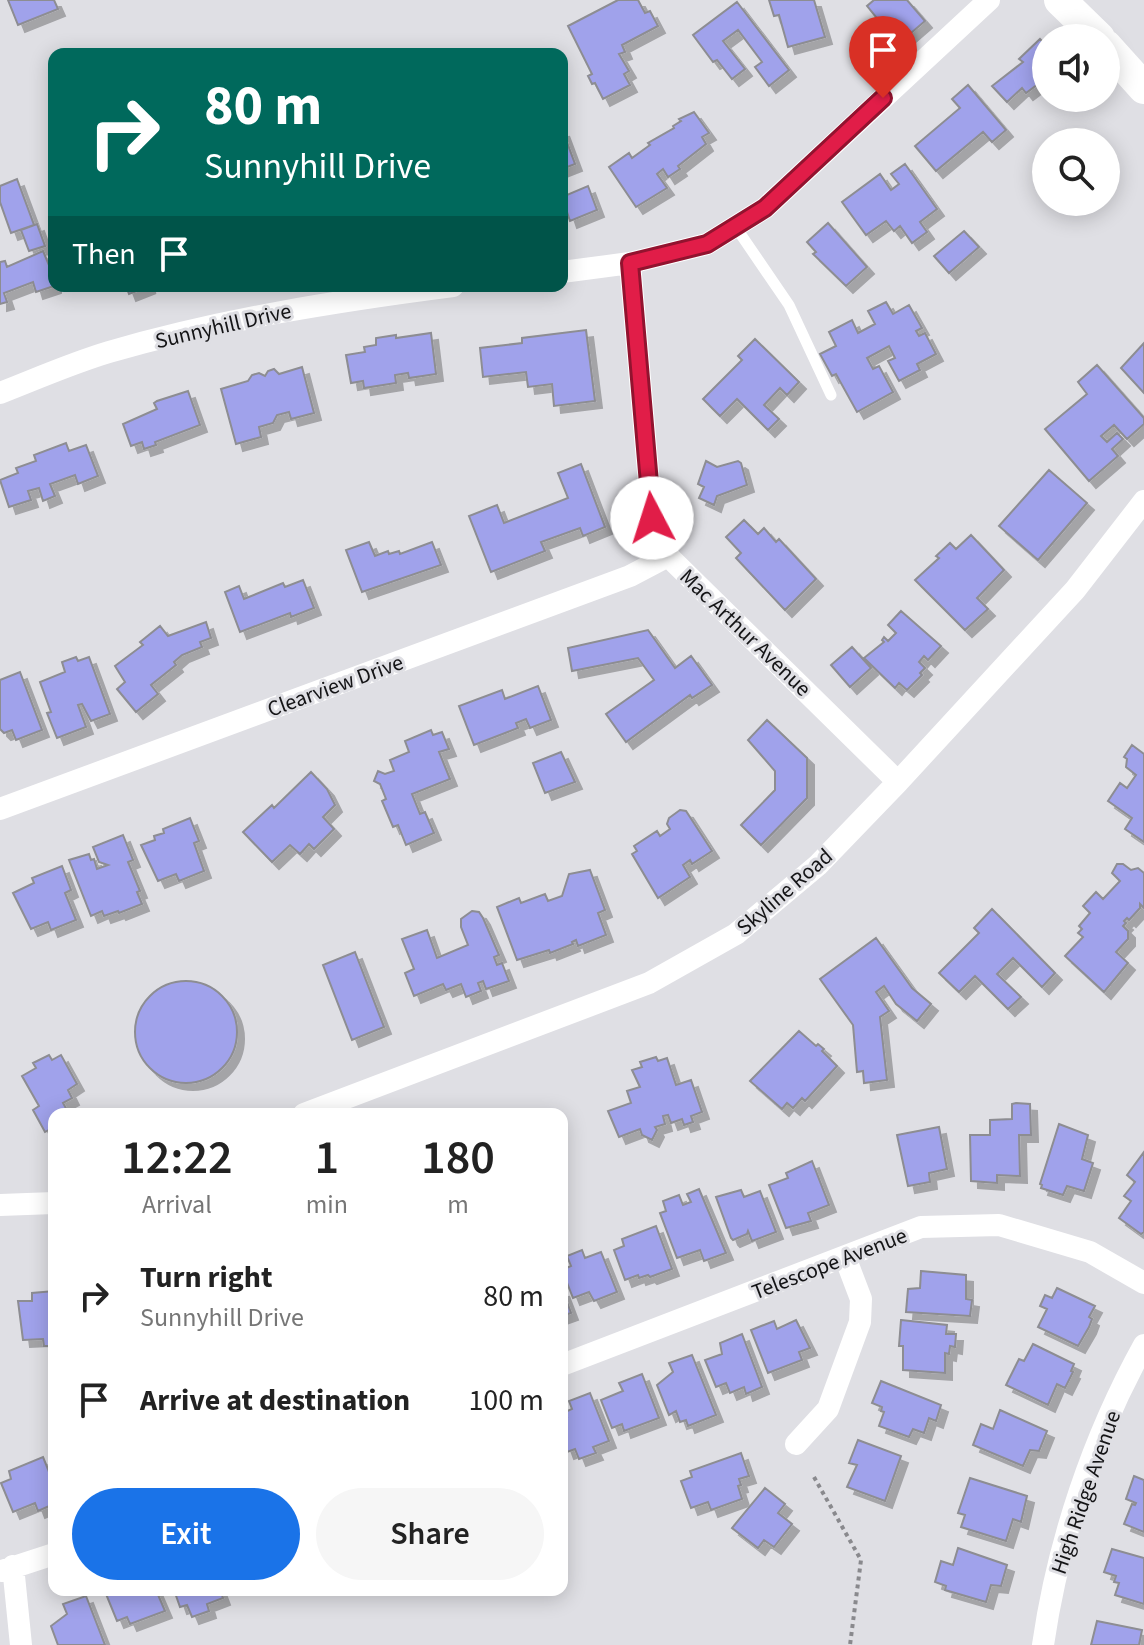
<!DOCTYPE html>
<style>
:root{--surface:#fff;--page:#f6f6f6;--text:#222;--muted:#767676;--accent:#1a73e8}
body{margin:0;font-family:"Source Sans 3",sans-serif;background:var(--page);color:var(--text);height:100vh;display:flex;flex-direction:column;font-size:30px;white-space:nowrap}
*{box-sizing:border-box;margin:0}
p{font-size:26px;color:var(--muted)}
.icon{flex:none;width:44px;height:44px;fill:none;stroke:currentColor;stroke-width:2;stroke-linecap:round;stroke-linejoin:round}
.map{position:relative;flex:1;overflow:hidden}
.sheet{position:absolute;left:48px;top:1108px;width:520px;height:488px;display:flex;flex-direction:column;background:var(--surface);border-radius:16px;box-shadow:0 4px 20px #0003}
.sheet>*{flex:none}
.banner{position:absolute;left:48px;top:48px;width:520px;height:244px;border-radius:16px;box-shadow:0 4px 20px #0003;background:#00695c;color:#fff;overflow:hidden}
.tools{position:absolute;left:1032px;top:24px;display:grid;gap:16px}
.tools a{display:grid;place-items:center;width:88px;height:88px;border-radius:50%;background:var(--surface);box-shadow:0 4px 20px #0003;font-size:40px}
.pin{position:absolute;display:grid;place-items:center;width:68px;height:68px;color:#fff;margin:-82px -34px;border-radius:50% 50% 50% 0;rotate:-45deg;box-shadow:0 0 8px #0007}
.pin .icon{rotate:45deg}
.me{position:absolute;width:88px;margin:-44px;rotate:355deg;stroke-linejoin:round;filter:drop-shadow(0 0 6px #0008)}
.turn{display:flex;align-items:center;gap:28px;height:168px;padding:0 24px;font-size:36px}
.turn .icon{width:104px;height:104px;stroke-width:2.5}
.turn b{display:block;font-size:56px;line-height:68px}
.then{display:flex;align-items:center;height:76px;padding:0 24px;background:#0003;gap:16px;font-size:30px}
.eta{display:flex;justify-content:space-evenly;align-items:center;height:136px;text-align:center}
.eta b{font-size:48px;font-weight:600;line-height:56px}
.button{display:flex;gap:16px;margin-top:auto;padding:16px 24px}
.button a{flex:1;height:92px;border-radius:48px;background:var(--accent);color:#fff;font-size:32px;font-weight:600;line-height:92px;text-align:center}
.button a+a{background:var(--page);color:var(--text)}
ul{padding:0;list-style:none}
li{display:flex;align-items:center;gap:24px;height:104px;padding:0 24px}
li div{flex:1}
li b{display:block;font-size:30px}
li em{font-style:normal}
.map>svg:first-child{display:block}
</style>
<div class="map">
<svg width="1144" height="1645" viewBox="0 0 1144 1645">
<defs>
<filter id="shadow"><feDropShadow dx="7" dy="7" stdDeviation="0" flood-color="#0004"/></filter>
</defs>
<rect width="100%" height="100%" fill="#dfdfe4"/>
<path fill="#a0a2eb" stroke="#8d8d92" stroke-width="2" filter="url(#shadow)" d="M8 0H54L58 9 18 25Z
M618 0H638L645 13 650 11 658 26 622 45 625 52 619 54 629 71 624 74 630 85 603 99 595 83 592 84 588 76 592 74 568 26Z
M769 0H814L825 37 788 47 779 15 774 16Z
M874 0H907L925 21 904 39 889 22 884 27 867 6Z
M737 2 789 70 769 86 755 67 762 62 738 30 723 41 745 69 732 79 717 60 713 62 693 35Z
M1040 39 1046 45V78L1026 93 1022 88 1007 102 992 86 1023 62 1019 59Z
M968 85 1006 130 992 142 983 132 936 171 915 146 960 108 952 99Z
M694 112 709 133 702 137 706 144 678 166 680 169 668 177 663 169 657 174 667 188 636 207 609 167 629 153 632 158 650 145 648 143 674 128 673 126 681 121 679 119Z
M562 129 575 164 562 169Z
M905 164 937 209 920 222 927 232 912 243 900 226 894 231 886 221 866 235 842 202 880 174 891 190 899 184 891 174Z
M17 179 34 225 11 233 0 202V186Z
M588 186 597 210 570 221 562 197Z
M828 223 867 267 846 286 813 254 816 252 807 242Z
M37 224 45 246 29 251 21 230Z
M964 231 979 247 949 273 934 256Z
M43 251 54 277V286L36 292 33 282 4 293 7 302 0 304V262L5 261 7 267Z
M126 286H149L129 294Z
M886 302 893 314 909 305 922 328 916 331 919 336 925 333 936 354 917 364 920 370 899 381 888 361 895 358 889 346 867 358 873 369 879 366 893 392 857 412 836 374 832 376 820 354 836 346 829 332 852 320 858 333 875 324 868 311Z
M586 330 595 401 554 406 552 384 528 387 526 372 483 377 480 348 522 343V338Z
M431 333 436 374 409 378 408 373 395 375 396 383 364 388 363 381 351 383 346 355 365 352 364 347 376 345V338L396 335V338Z
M755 339 799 382 787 395 780 388 764 405 779 419 768 430 737 399 720 416 703 399 742 360 738 356Z
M1144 343V393L1121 368Z
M1097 365 1144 418V424L1127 439 1114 425 1101 436 1107 442 1117 433 1123 439 1112 449 1118 456 1089 481 1045 429 1087 394 1078 382Z
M302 367 314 413 291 419 289 412 277 415 273 423 259 427 261 437 236 444 221 389 248 381 252 375 259 373 265 376 268 371 274 369 279 374Z
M188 391 200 425 155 442 156 445 144 449 142 442 131 446 123 424 157 409 154 403 157 401Z
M66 443 69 451 86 445 98 476 78 484 75 475 50 484 55 496 43 501 39 488 28 491 31 500 9 507 0 480 18 473 16 468 36 461 34 455Z
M706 461 717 467 738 461 741 463 747 485 717 496 714 505 699 498 704 487 698 484Z
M581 464 605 527 583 536 580 528 541 542 545 551 491 572 469 516 497 505 504 523 568 498 558 473Z
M1049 470 1087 503 1038 560 999 526Z
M744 520 758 534 764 528 776 542 779 539 816 579 785 610 736 558 741 553 726 537Z
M971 535 1004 570 977 598 988 609 965 630 915 580 939 558 936 556 950 543 956 549Z
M369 542 375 556 388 551 389 554 399 551 400 554 432 542 441 565 362 592 346 550Z
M303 580 314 608 291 617 290 613 240 632 225 592 239 586 244 599 283 583 285 587Z
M901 611 941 646 928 660 924 656 919 662 925 668 920 673 922 675 907 690 899 683 895 688 864 658 884 642 882 640 884 637 888 641 896 633 888 625Z
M206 622 211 638 200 642 202 647 182 655 174 662 176 665 151 685 158 694 136 712 117 689 125 682 115 666 143 645 140 642 160 626 168 636Z
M648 630 675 668 691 656 712 685 692 698 690 695 626 742 606 714 654 680 638 658 572 671 568 648Z
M852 647 871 668 850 687 831 665Z
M76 657 78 661 89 657 110 714 91 721 82 704 78 705 86 727 57 738 47 713 51 712 40 682 65 672 62 662Z
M20 672 42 730 16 740 12 730 4 733 0 729V680Z
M538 686 551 720 530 728 526 719 516 723 518 728 474 745 459 706 502 690 505 699Z
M767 720 807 758V798L761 845 741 825 775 790V771L748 740Z
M431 730 433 735 442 732 449 749 439 752 450 779 412 794 420 814 425 812 434 833 406 845 398 825 393 827 382 801 386 799 380 784 374 781 378 771 385 774 394 771 390 760 409 752 405 741Z
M1132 745 1144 754V842L1125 829 1132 818 1108 801 1120 783 1127 788 1136 775 1126 767 1127 759 1124 757Z
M561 752 575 782 545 793 533 763Z
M311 772 327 789 335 805 323 817 334 829 314 849 309 844 300 854 290 845 272 862 243 832 272 805 274 808Z
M680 810 686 811 712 851 692 864 690 860 683 865 690 877 658 898 632 854 637 851 634 846 657 831 660 836 670 829 667 824 669 818Z
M190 818 199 841 194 843 204 871 179 881 176 874 158 881 141 845 155 840 154 836 164 833 163 829Z
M123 835 133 860 128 862 140 891 137 892 142 904 119 913 118 911 104 916 102 911 91 916 69 860 89 854 91 860 94 859 97 869 108 865 99 862 93 847Z
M1117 864H1123L1131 870 1138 868 1144 873V908L1140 904V908L1129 920 1127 918 1124 921 1126 923 1123 926 1128 931V939L1116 952 1128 963 1104 992 1065 956 1083 937 1078 933 1082 929 1079 926 1090 913 1083 906 1096 892 1103 899 1120 881 1112 873Z
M62 866 71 890 65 893 76 920 51 930 48 922 31 929 13 893 34 883 32 878Z
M590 870 605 910 598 913 606 935 578 946 576 940 572 942 573 944 550 953 549 950 517 960 497 907 519 898 521 903 545 894 548 901 562 896 569 874Z
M992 909 1055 973 1042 987 1013 958 997 974 1021 997 1008 1009 975 976 959 992 939 973 979 933 974 928Z
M472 911 479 912 483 918 499 955 494 957 497 965 502 963 509 981 486 989 483 981 478 983 481 991 466 997 461 984 446 990 443 984 414 996 405 973 414 969 402 939 427 930 437 958 468 945 461 927V919Z
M876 938 912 988 931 1004 917 1021 896 1004 884 986 876 992 889 1011 880 1017 887 1080 864 1083 863 1071 857 1072 853 1025 820 979Z
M355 952 384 1027 352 1040 323 965Z
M135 1032a51 51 0 1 1 102 0a51 51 0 1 1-102 0Z
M799 1031 816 1046 818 1044 824 1049 822 1051 837 1066 805 1101 802 1098 793 1108 787 1103 782 1109 750 1081Z
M49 1055 52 1060 61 1055 77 1084 68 1090 72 1098 63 1103 69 1114H54V1127L45 1132 33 1110 39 1106 22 1076 36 1068 33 1063Z
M656 1057 658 1061 667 1058 676 1085 691 1080 702 1112 691 1116 693 1122 684 1125 682 1119 671 1123 668 1115 663 1116 665 1124 655 1127 657 1130 652 1140 642 1135 640 1129 619 1137 608 1111 631 1103 627 1091 640 1087 632 1070 642 1067 640 1062Z
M1016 1103 1030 1104 1031 1135H1019L1020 1176 997 1175V1183L971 1181 970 1135H990V1120L1012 1119V1104Z
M1059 1124 1088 1135 1082 1159 1093 1163 1084 1191 1067 1186 1063 1195 1041 1188 1042 1185 1040 1184Z
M939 1127 947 1169 929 1173 930 1182 908 1186 897 1135Z
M1144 1152V1232L1141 1234 1119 1218 1131 1201 1124 1196 1135 1182 1127 1175Z
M812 1161 829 1205 808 1213 811 1221 786 1228 769 1185 788 1178 786 1173Z
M699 1189 726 1253 704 1261 700 1250 677 1258 660 1213 666 1211 663 1201 679 1195 683 1205 691 1202 687 1194Z
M741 1190 744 1197 760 1191 776 1232 752 1241 748 1231 747 1234 733 1240 731 1238 716 1197Z
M656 1226 672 1269 650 1277 648 1275 639 1278 638 1275 625 1280 614 1250 624 1246 622 1239Z
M582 1250 585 1258 601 1252 617 1292 594 1301 589 1292 573 1298 562 1270 571 1266 567 1256Z
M921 1271 966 1275V1299L972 1300 970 1316 906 1312 908 1289 920 1288Z
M1057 1288 1095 1306 1089 1317 1092 1319 1089 1327 1078 1346 1038 1327 1047 1309 1040 1306 1045 1295 1052 1298Z
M562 1289 571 1313 562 1316Z
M54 1291V1346H44L43 1339 23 1340 18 1301H32V1293Z
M796 1320 810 1348 799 1352 802 1360 768 1373 751 1330 774 1321 777 1329Z
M901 1320 947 1325 946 1334H956L955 1347 950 1346 949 1354 945 1353V1373L903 1370V1346H899Z
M742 1334 762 1387 746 1394 744 1387 730 1393 726 1383 716 1387 705 1360 722 1354 720 1343Z
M1033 1344 1074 1364 1071 1371 1073 1372 1065 1388 1057 1384 1048 1405 1006 1385 1019 1359 1024 1361Z
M692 1355 716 1415 688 1426 686 1420 680 1422 676 1411 669 1415 657 1385 673 1372 669 1363Z
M642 1374 659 1418 624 1431 622 1424 612 1428 601 1400 623 1391 619 1383Z
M881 1381 941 1405 936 1421 929 1418 924 1433 913 1429 909 1437 879 1426 884 1412 881 1411 882 1407 872 1403Z
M590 1393 609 1441 593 1447 596 1453 579 1459 575 1449 567 1452 562 1438V1419L567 1417 565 1412 572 1409 569 1401Z
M1000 1410 1047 1431 1039 1451 1030 1450 1023 1466 973 1445 981 1424 993 1429Z
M858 1440 901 1456 885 1501 847 1487 857 1465 849 1463Z
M741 1453 749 1476 739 1479 741 1485 738 1486 742 1499 711 1510 708 1502 691 1508 681 1481 692 1477 690 1471Z
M43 1457 54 1484V1504L38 1511 35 1503 13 1512 1 1483 11 1479 9 1471Z
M1134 1476 1144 1480V1532L1124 1524 1132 1504 1135 1505 1136 1503 1126 1499Z
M970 1478 1027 1496 1021 1522 1013 1519 1006 1541 961 1527 965 1515 958 1513Z
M765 1488 785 1504 778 1513 792 1524 774 1547 764 1540 758 1548 732 1528Z
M958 1548 1007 1565 1001 1586 991 1585 986 1602 945 1590 946 1586 935 1582 941 1561 953 1565Z
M1112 1549 1144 1558V1604L1115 1595 1119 1583 1114 1582 1116 1576 1104 1572Z
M116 1590H156L165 1611 130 1624 127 1617 117 1621 106 1594Z
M174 1590H220L223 1598 207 1604 209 1611 192 1617 187 1605 180 1607Z
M86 1596 105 1645H58L51 1626 67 1614 63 1604Z
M1097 1621 1142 1630 1139 1645H1091Z"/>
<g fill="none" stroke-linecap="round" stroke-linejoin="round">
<path stroke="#89898d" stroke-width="4" stroke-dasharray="4 4" stroke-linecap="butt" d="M814 1477 861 1560 850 1645"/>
<path stroke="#fff" stroke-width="11" d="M735 226 789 305 831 395"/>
<path stroke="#fff" stroke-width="22" d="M630 263 652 518 668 556 898 782
M562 272 630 263 707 244 765 208 989 0
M0 393C36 379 72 363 109 352 222 319 337 301 453 286
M0 809 630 576 668 556
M304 1114 649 983 736 934 818 865 898 782 1075 590 1144 501
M0 1205 54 1203
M562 1365 921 1227 999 1225 1090 1252 1144 1283
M796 1444 828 1409 860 1322 861 1299 845 1257
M13 1566 21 1645
M2 1571 54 1554
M1043 1645C1058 1541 1093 1437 1144 1345"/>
<path stroke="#fff" stroke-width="32" d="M1060 0 1099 38
M1106 46 1144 88"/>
</g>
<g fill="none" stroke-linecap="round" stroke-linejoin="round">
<defs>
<path id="route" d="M652 518 630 263 707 244 765 208 883 98"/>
</defs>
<use href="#route" stroke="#92132f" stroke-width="20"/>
<use href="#route" stroke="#e11d48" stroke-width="14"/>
</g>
<g text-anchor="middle" stroke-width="6" stroke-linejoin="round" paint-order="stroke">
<g font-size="22" fill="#141416" stroke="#dfdfe4">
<text transform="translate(223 325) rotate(-13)" y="8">Sunnyhill Drive</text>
<text transform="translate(746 632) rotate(44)" y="8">Mac Arthur Avenue</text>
<text transform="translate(335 685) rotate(-20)" y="8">Clearview Drive</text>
<text transform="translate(784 891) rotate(-41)" y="8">Skyline Road</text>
<text transform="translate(829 1263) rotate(-21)" y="8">Telescope Avenue</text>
<text transform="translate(1085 1492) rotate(-71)" y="8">High Ridge Avenue</text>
</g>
</g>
</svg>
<div class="tools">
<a><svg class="icon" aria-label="sound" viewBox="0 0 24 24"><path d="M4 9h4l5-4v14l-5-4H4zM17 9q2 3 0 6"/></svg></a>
<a><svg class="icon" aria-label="search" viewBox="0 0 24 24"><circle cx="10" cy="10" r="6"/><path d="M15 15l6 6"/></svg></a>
</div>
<div class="pin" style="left:883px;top:98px;background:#d93025"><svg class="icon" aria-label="arrive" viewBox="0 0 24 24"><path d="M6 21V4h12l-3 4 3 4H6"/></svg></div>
<svg class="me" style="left:652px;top:518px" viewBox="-20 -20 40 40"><circle r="19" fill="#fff"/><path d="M0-13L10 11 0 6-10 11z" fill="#e11d48"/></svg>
<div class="banner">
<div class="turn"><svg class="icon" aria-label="right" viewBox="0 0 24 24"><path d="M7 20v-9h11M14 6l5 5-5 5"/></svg><div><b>80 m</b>Sunnyhill Drive</div></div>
<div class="then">Then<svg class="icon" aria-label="arrive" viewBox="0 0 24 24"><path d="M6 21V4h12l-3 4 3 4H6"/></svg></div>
</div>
<section class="sheet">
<div class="eta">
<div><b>12:22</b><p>Arrival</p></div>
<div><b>1</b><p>min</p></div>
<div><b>180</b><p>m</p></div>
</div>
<ul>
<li><svg class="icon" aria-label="right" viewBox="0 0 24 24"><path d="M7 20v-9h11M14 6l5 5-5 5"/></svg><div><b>Turn right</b><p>Sunnyhill Drive</p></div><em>80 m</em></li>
<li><svg class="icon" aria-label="arrive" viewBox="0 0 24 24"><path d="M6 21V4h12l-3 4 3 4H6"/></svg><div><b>Arrive at destination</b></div><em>100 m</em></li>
</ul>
<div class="button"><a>Exit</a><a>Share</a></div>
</section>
</div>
